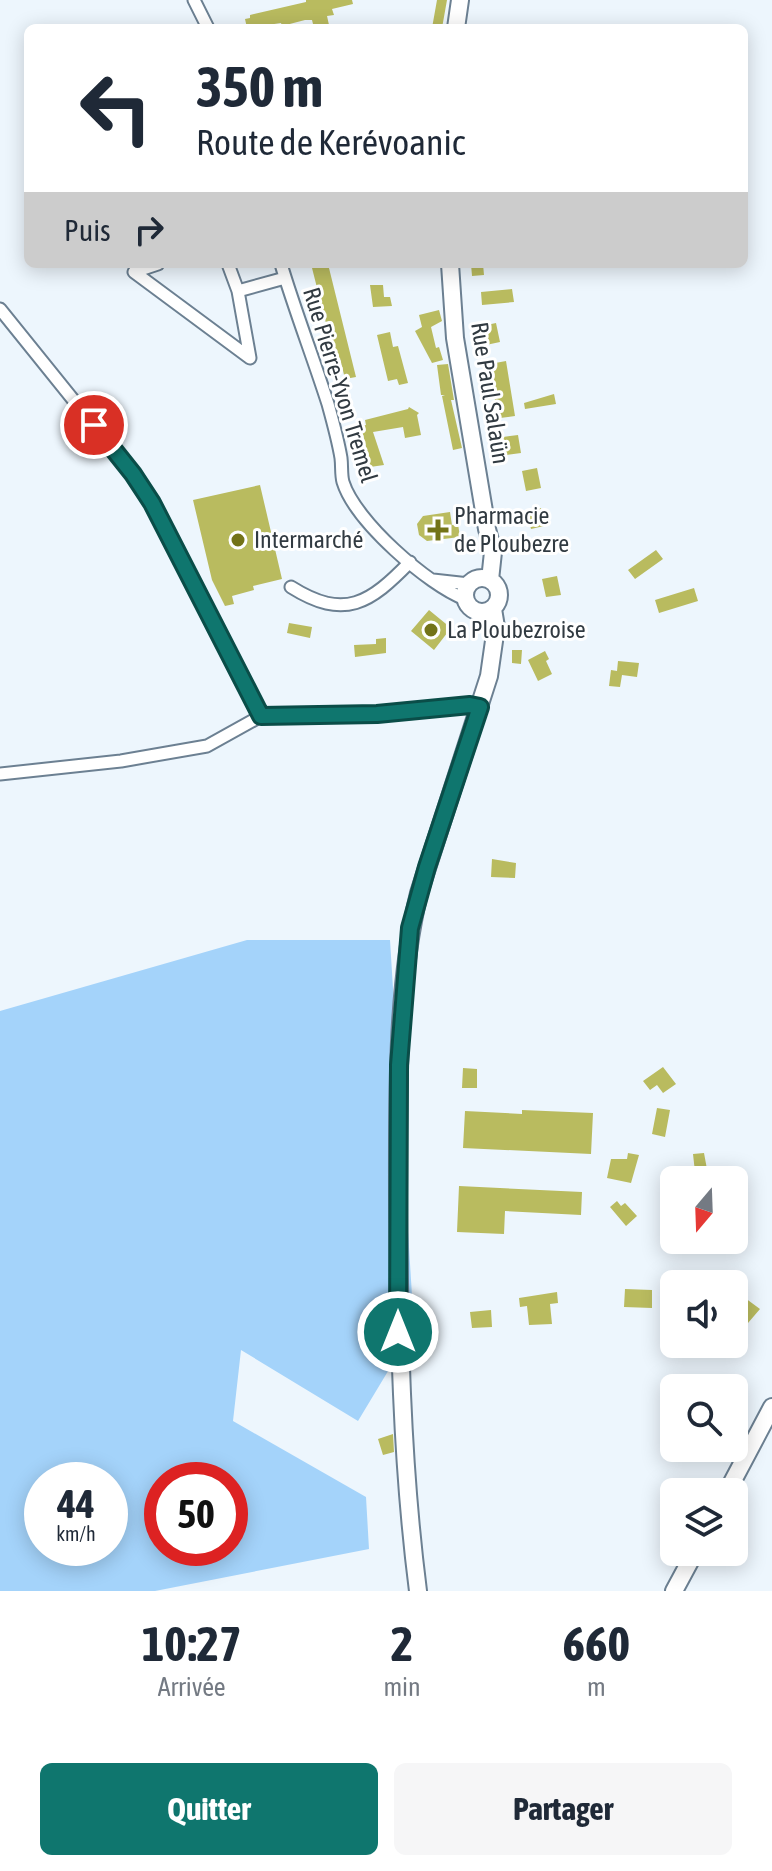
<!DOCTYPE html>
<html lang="fr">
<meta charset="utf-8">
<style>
:root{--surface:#fff;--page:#f6f6f7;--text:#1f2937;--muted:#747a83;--accent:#0f766e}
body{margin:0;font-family:"Asap Condensed",sans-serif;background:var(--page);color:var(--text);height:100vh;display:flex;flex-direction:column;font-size:30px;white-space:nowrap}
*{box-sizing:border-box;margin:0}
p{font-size:26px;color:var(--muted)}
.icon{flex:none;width:44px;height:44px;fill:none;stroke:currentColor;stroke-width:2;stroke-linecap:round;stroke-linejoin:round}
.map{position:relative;height:1591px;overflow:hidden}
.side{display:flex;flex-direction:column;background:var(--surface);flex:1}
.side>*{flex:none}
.banner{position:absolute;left:24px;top:24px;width:724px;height:244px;border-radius:12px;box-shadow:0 4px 20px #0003;background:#fff;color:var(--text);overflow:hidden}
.needle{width:52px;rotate:199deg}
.controls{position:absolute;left:660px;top:1166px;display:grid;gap:16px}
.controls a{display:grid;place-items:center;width:88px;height:88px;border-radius:12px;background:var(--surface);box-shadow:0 4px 20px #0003;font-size:40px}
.speed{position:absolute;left:24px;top:1462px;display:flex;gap:16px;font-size:40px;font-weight:700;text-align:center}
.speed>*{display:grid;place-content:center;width:104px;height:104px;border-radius:50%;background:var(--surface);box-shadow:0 4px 20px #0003;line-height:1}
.speed small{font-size:20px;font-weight:400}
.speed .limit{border:12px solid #d22;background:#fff;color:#111}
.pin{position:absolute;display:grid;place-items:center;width:68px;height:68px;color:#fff;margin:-34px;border:4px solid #fff;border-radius:50%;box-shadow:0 2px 8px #0007}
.me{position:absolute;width:88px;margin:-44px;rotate:0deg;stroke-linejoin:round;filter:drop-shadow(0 0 6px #0008)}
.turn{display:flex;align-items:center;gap:28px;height:168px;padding:0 40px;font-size:36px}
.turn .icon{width:104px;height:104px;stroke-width:2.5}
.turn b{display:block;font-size:56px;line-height:68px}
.then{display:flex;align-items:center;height:76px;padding:0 40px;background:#0003;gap:16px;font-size:30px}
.eta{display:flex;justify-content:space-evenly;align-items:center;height:136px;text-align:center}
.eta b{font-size:48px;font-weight:700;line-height:56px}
.primary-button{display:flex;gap:16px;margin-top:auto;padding:16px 40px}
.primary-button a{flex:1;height:92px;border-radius:12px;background:var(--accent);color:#fff;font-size:32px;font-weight:700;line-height:92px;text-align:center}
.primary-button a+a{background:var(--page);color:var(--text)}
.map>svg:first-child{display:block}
</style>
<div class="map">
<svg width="772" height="1591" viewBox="0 0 772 1591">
<rect width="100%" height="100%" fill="#edf6fd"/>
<path fill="#a4d3fa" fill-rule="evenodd" d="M247 940H390L414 1328 358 1421 241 1350 233 1421 366 1497 369 1549 155 1591H0V1011ZM42 1480H110V1548H42ZM162 1480H230V1548H162Z"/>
<path fill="#b9bb5f" d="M306 0H352L353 4 332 9 334 15 327 16 329 25 318 28H314L312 20H305L282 26 281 23 247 28 245 19 250 18V15L306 2Z
M437 0H447L442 28H432Z
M311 264H328L356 377 345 379 340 358 337 359 332 347Z
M471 264H483L484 275 472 276Z
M370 285H383L384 297H390L392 306 373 307Z
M512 289 514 302 482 305 481 292Z
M439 310 442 321 431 327 436 348 439 347 443 360 432 363 415 331 422 327 419 315Z
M496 323 500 342 486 345 482 326Z
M390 332 393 347 398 346 408 383 399 385 397 379 388 381 377 335Z
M506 361 515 416 500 418V414L497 415 490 364Z
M448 364 454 400H451L462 448 453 450 442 396 445 395H441L437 365Z
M554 394 556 404 525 409 524 403Z
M409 407 419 413 417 415 421 435 405 438 403 427 373 432 384 465 363 468 361 457 368 455 361 426 366 425 365 420 408 409Z
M518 435 521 453 506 455 503 437Z
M537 468 541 488 526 491 522 471Z
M260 485 282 579 253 586 254 590 232 596 234 604 225 606 212 580 193 500Z
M541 508 544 526 531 529 527 511Z
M450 512 452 525 458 524 460 537 427 541 419 535 417 524 423 516Z
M656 550 663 559 635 579 628 570Z
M557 576 561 595 546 597 542 579Z
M694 588 698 601 659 613 655 600Z
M429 610 451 628 434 650 411 631Z
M289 623 312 627 310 638 287 633Z
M386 638V653L355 657 354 645 376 644V639Z
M512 650H522L521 664 512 663Z
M545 651 549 659 546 661 552 674 538 681 528 660Z
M618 661 639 663 637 677 622 675 620 687 609 686 611 670 617 671Z
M492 859 516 863 515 878 491 877Z
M663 1067 676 1084 663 1093 657 1085 650 1090 643 1081Z
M463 1068 477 1069V1088H462Z
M657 1108 670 1110 665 1137 652 1134Z
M522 1110 593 1113 591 1154 463 1148 465 1111 522 1114Z
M628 1153 639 1155 631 1183 607 1178 611 1159H627Z
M704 1153 709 1180H677V1175L695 1172 693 1154Z
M734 1173 747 1179 734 1210Z
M459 1186 582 1192 581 1215 505 1211 504 1234 457 1232Z
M672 1192H674V1230L661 1225Z
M617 1201 621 1206 625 1203 637 1216 626 1226 610 1207Z
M703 1240H731L717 1254Z
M625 1289 652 1290V1308L624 1307Z
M557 1292 558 1303 550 1304 552 1324 529 1325 527 1306 520 1307 519 1298Z
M741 1295 760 1309 748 1323 734 1310V1303Z
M491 1310 492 1327 472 1328 470 1312Z
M393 1434 394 1452 383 1455 378 1439Z"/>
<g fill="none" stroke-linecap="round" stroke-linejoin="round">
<defs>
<path id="street" d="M194 0 208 28
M158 264 134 272 250 358 238 291 228 264
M281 264C295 311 313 357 328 404 333 422 338 440 341 458 342 466 341 475 343 482 355 521 428 585 465 599
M238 291 285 278
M0 309 133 474 152 503 261 716
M433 580 469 584
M291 587C345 621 370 603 410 562
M0 774 121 761 207 746 261 716 377 714 470 705 480 707"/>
<path id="secondary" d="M456 28 460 0
M450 264 455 338 487 529 493 552 490 580
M465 595a17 17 0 1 1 34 0a17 17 0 1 1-34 0Z
M727 1492 772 1407
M418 1591C401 1459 399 1329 398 1196 398 1099 396 988 419 893L489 676 496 627 493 609
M674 1591 695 1552"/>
</defs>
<use href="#street" stroke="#6c8092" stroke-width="15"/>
<use href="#secondary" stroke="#6c8092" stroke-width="20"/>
<use href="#street" stroke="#fff" stroke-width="11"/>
<use href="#secondary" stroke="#fff" stroke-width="16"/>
</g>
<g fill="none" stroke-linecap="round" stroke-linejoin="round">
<defs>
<path id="route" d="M94 425 133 474 152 503 261 716 377 714 470 705 480 707 427 867 410 928 399 1065 398 1332"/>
</defs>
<use href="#route" stroke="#0a4d48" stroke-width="20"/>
<use href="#route" stroke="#0f766e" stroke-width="14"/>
</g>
<g fill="#737318" stroke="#fff" stroke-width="3">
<path d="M434 518h8v8h8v8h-8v8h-8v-8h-8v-8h8z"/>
<circle cx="238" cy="540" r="8"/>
<circle cx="431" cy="630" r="8"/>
</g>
<g text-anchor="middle" stroke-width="6" stroke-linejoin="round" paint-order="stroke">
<g font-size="24" fill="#313a41" stroke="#fff">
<text transform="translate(340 385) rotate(73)" y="8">Rue Pierre-Yvon Tremel</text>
<text transform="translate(490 393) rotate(81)" y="8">Rue Paul Salaün</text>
</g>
<g font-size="24" fill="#313a41" stroke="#fff" text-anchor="start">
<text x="454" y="524">Pharmacie<tspan x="454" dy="28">de Ploubezre</tspan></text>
<text x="254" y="548">Intermarché</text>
<text x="447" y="638">La Ploubezroise</text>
</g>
</g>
</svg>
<div class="controls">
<a><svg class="needle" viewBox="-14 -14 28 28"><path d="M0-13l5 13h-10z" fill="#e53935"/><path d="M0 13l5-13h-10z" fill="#747a83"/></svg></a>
<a><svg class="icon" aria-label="sound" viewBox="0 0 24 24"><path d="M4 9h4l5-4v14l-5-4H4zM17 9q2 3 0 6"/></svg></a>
<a><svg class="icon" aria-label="search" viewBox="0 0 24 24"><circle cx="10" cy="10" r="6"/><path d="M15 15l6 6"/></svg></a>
<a><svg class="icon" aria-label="layers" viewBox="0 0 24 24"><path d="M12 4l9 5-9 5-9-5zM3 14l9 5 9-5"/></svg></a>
</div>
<div class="speed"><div>44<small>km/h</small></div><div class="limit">50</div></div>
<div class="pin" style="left:94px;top:425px;background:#d93025"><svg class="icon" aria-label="arrive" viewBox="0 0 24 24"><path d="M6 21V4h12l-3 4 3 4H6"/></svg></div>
<svg class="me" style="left:398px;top:1332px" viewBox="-20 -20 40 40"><circle r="17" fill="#0f766e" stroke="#fff" stroke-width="3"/><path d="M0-11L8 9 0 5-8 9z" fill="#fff"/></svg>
<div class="banner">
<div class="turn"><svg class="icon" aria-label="left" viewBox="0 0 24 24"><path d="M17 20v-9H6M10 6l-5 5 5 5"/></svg><div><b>350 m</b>Route de Kerévoanic</div></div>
<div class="then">Puis<svg class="icon" aria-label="right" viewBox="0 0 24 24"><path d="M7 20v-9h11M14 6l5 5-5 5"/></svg></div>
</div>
</div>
<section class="side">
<div class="eta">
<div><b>10:27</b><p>Arrivée</p></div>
<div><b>2</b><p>min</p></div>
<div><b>660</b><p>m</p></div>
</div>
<div class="primary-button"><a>Quitter</a><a>Partager</a></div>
</section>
